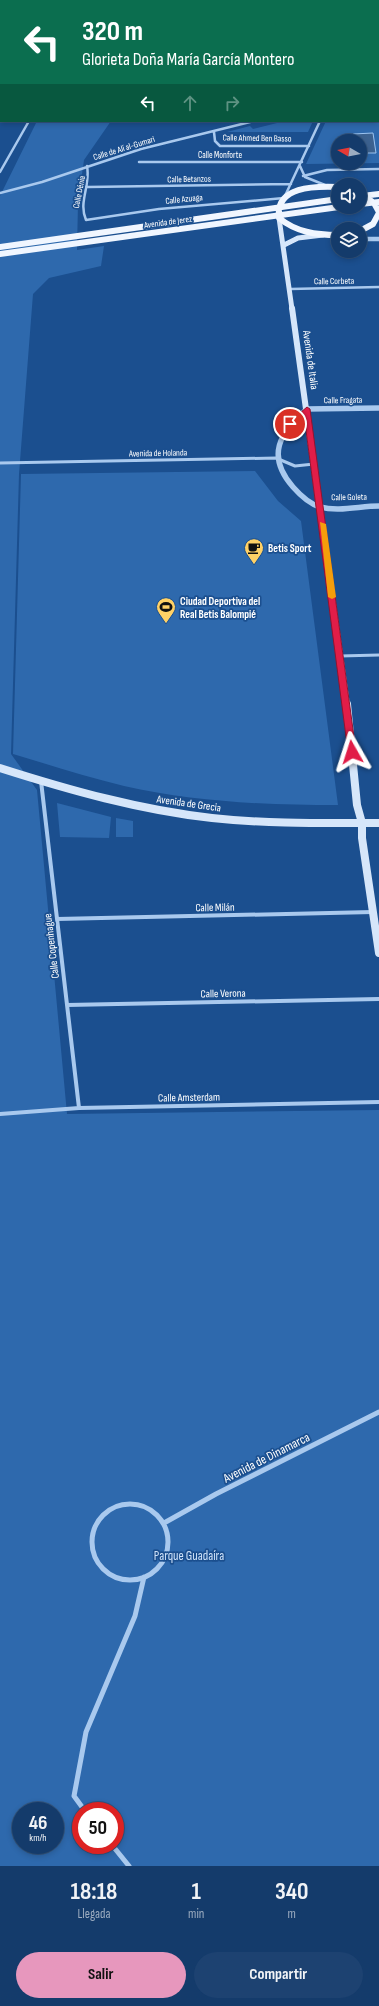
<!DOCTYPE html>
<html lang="es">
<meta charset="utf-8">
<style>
:root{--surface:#143b6b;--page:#1d4271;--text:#f1f3f6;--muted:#9dadc1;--line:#33557e;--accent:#e797bd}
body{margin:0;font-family:"Sofia Sans Condensed",sans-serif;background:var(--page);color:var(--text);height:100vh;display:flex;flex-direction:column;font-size:15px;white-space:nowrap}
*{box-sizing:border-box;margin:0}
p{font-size:13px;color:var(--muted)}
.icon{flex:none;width:22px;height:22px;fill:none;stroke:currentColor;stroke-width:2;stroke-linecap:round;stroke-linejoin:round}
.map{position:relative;height:1866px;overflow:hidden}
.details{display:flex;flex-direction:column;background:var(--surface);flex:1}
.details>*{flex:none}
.top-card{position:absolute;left:0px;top:0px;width:379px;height:122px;box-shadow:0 2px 6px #0003,0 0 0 1px var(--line);background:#0b6e4f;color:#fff;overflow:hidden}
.needle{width:26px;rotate:279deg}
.fabs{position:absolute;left:331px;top:134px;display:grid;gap:8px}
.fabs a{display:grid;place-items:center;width:36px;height:36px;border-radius:50%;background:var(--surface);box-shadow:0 2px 6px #0003,0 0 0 1px var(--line);font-size:20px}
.speed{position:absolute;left:12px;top:1802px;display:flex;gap:8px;font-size:20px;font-weight:700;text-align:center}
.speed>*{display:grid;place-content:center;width:52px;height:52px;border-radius:50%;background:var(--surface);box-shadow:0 2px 6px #0003,0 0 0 1px var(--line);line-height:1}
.speed small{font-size:10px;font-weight:400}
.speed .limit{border:6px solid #d22;background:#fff;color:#111}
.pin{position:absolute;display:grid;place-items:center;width:34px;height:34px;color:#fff;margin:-17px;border:2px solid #fff;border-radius:50%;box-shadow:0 1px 4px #0007}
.me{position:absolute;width:44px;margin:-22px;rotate:354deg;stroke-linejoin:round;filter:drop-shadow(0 0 3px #0008)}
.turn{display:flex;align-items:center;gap:14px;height:84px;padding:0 16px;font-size:18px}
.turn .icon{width:52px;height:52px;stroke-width:2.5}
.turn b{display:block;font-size:28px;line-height:34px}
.lanes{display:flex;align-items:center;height:38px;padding:0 16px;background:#0003;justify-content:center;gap:20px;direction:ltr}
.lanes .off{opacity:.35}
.eta{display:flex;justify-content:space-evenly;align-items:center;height:68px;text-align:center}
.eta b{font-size:24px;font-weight:700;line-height:28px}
.button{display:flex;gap:8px;margin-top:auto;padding:8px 16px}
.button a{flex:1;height:46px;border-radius:24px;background:var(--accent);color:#111;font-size:16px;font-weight:700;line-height:46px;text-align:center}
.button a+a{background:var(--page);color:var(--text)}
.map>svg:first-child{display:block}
</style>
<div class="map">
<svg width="379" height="1866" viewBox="0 0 379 1866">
<rect width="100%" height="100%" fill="#1b4f8f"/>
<path fill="#2e69ad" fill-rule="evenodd" d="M379 37V163L306 164 326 121H378ZM338 141H360V163H338Z
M37 121H111L84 160 78 203 77 250 104 246 101 266 49 278 33 294 19 474 11 754 37 790 67 1114 379 1110V1866H0V196ZM21 1811H55V1845H21ZM81 1811H115V1845H81Z
M285 121H313L308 132H227L250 126 253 129Z
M255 471 278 501 301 521 338 805C266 805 195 802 124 786 87 777 50 765 13 754L21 474Z
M57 803 111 817 109 838 60 837Z
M116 818 133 821V837H116Z"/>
<path fill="#3c6290" stroke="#9cc4f0" d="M373 133 376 153H360V141H355L353 134Z"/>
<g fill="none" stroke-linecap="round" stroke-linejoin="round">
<path stroke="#a9c9ee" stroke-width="2.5" d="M378 30 379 28
M214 132 215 141 220 146H309
M139 162H302
M87 166C91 185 78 202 86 220L159 209 284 198 320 121
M300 166 305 177 325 185
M0 172 29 121
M303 176 327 170 379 169
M88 187 291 184
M0 193 42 182 141 149 254 121
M290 289 379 287"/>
<path stroke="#a9c9ee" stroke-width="3" d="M0 463 276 458 295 466 314 464
M340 656 379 655"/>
<path stroke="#a9c9ee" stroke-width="4" d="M41 781 79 1108
M57 919 373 912
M67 1005 379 999
M0 1114 79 1108 379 1102"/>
<path stroke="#a9c9ee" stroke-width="5" d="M92 1542a38 38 0 1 1 76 0a38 38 0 1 1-76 0Z
M164 1523 216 1494 379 1412
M85 1811 74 1796 86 1732 135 1616 144 1577
M112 1845 129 1866"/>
<path stroke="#a9c9ee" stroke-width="4.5" d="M360 239H379"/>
<path stroke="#a9c9ee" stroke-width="5.5" d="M379 408 307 409C279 433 266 456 293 487 300 495 310 504 320 507 339 512 360 506 379 506"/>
<path stroke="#d6e6fa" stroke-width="5" d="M279 218 292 309
M284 245 298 238 323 235"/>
<path stroke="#d6e6fa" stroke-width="6" d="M292 308 347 705"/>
<path stroke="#d6e6fa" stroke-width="8" d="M347 704 357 805 362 823V838L379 953
M0 768C69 790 140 810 212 818 268 824 323 823 379 823"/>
<path stroke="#f0f6ff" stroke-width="6" d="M338 187C315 186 275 186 279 218 296 232 316 235 338 235
M360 193 374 203 379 212
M362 196 379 194
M360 204 379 202
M360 231 373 224 379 213
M0 247 338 199
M0 254 339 207"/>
</g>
<path fill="#e11d48" stroke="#92132f" d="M307 407 310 409 356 752 352 754 348 752 304 415 293 425 287 424Z"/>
<path fill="#f59e0b" d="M320 522 326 524 336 597 332 599 328 597Z"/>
<defs>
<symbol id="cafe-pin" viewBox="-11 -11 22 30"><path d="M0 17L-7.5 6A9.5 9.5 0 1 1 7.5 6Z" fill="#ffd166" stroke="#1b4f8f"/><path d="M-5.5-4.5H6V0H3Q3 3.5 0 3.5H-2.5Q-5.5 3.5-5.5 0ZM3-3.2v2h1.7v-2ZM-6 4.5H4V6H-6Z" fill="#111"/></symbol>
<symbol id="stadium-pin" viewBox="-11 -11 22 30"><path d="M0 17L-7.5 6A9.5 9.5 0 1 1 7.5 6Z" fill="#ffd166" stroke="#1b4f8f"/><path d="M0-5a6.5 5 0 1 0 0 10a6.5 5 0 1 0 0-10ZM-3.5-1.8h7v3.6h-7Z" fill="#111"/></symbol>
</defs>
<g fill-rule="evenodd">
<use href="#cafe-pin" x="243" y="537" width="22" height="30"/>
<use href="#stadium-pin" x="155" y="596" width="22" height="30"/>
</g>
<g text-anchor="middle" stroke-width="3.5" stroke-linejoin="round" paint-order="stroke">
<g font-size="9" fill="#fff" stroke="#1b4f8f">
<text transform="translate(257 138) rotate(1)" y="3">Calle Ahmed Ben Basso</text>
<text transform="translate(124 148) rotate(-17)" y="3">Calle de Alí al-Gumari</text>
<text x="220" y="158">Calle Monforte</text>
<text transform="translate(189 179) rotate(-1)" y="3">Calle Betanzos</text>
<text transform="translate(79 192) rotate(-79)" y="3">Calle Dénia</text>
<text transform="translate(184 199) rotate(-6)" y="3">Calle Azuaga</text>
<text transform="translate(168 222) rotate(-8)" y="3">Avenida de Jerez</text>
<text transform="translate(334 281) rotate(-1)" y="3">Calle Corbeta</text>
<text transform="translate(343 400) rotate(-1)" y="3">Calle Fragata</text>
<text transform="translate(158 453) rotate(-1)" y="3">Avenida de Holanda</text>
<text transform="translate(349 497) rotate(-1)" y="3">Calle Goleta</text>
</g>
<g font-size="11" fill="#fff" stroke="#1b4f8f">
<text transform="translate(311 360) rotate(82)" y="4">Avenida de Italia</text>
<text transform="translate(189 803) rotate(8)" y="4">Avenida de Grecia</text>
<text transform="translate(215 907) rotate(-1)" y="4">Calle Milán</text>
<text transform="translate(51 946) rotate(-97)" y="4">Calle Copenhague</text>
<text transform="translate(223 993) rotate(-1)" y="4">Calle Verona</text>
<text transform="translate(189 1097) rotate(-1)" y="4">Calle Amsterdam</text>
</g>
<g font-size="11" font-weight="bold" fill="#fff" stroke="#1b4f8f" text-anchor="start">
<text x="268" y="552">Betis Sport</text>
<text x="180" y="605">Ciudad Deportiva del<tspan x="180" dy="13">Real Betis Balompié</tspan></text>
</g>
<g font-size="13" fill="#fff" stroke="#1b4f8f">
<text transform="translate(266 1457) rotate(-27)" y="5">Avenida de Dinamarca</text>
</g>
<g font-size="13" fill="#cfe3fa" stroke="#1b4f8f">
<text x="189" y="1560">Parque Guadaíra</text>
</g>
</g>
</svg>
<div class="fabs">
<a><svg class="needle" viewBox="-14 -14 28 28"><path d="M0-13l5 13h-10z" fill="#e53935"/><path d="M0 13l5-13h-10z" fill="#9dadc1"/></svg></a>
<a><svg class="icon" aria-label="sound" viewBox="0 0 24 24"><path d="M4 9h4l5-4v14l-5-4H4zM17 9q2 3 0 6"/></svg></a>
<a><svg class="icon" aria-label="layers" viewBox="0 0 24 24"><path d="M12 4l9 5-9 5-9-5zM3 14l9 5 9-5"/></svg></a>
</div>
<div class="speed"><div>46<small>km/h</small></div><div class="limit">50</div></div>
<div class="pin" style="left:290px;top:424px;background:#d93025"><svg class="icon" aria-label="arrive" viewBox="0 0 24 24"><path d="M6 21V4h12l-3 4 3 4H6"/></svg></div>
<svg class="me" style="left:352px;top:752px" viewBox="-20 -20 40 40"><path d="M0-17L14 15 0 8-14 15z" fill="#e11d48" stroke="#fff" stroke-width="4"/></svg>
<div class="top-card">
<div class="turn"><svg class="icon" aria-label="left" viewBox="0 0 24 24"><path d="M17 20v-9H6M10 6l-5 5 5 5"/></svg><div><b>320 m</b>Glorieta Doña María García Montero</div></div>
<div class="lanes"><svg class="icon" aria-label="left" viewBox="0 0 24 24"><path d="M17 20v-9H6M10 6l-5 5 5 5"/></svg><svg class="icon off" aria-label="ahead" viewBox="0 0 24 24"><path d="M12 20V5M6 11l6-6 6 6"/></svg><svg class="icon off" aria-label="right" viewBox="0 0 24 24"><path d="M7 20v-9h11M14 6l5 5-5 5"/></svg></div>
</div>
</div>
<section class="details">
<div class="eta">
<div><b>18:18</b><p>Llegada</p></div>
<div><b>1</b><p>min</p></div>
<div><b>340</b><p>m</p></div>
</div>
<div class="button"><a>Salir</a><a>Compartir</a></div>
</section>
